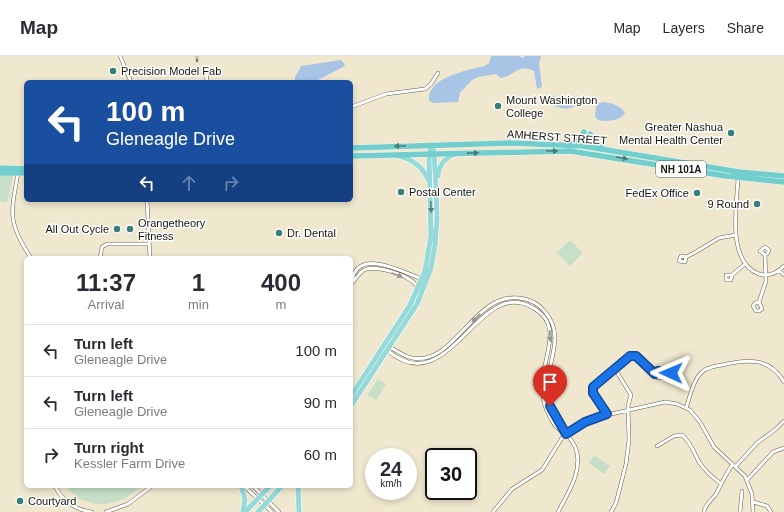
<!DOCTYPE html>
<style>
:root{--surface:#fff;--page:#f2f2f3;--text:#2b2b33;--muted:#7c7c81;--line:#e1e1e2}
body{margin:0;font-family:Arial,sans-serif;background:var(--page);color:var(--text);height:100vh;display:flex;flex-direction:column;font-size:15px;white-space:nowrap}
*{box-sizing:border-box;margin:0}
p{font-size:13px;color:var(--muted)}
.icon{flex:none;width:22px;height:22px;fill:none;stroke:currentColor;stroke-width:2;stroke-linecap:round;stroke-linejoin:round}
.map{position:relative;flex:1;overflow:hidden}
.sheet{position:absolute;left:24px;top:200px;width:329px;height:232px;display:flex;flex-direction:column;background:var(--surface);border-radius:6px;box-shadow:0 2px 6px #0003}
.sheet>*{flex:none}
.top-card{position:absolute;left:24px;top:24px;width:329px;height:122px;border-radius:6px;box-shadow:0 2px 6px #0003;background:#1a4fa0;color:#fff;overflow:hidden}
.speed{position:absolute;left:365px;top:392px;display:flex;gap:8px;font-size:20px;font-weight:700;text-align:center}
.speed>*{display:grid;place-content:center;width:52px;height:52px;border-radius:50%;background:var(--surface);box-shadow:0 2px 6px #0003;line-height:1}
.speed small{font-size:10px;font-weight:400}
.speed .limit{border:2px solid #111;border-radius:6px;background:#fff;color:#111}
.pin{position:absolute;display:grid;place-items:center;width:34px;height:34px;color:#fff;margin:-41px -17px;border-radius:50% 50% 50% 0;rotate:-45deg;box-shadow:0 0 4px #0007}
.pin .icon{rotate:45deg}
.me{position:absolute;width:44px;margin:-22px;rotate:271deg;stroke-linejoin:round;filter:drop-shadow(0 0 3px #0008)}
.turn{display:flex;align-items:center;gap:14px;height:84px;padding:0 16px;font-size:18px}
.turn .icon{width:52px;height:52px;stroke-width:2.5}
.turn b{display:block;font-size:28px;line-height:34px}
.lanes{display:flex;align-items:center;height:38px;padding:0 16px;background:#0003;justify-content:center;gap:20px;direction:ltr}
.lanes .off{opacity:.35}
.eta{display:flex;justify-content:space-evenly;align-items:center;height:68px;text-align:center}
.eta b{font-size:24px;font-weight:600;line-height:28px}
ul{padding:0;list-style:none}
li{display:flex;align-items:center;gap:12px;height:52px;padding:0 16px;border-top:1px solid var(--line)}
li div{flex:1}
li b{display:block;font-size:15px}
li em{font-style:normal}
header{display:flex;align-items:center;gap:24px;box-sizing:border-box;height:56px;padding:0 20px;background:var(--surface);border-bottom:1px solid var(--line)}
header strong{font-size:19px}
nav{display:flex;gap:22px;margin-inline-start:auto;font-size:14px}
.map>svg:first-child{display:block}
</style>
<header>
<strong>Map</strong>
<nav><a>Map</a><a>Layers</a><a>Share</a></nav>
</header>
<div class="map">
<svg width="784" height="456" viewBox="0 0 784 456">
<rect width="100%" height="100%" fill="#efe7ce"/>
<path fill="#c6dfc6" d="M0 120H13L7 147 0 145Z
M570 184 583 197 570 210 557 197Z
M378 323 386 328 376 344 367 339Z
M594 399 610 410 604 418 589 407Z
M65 430H142C118 452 87 456 65 430Z"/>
<path fill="#a9c5e5" d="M491 0H519L523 2 525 0H541L539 7 542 31 537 33 534 15C518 7 513 21 501 22L496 18 478 21 472 24 460 37 458 46 433 47 429 45C426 21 469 14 485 10L489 7Z
M341 4 345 9 343 11 314 26H295V21L301 10Z
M547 39 574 45 575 50C565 56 552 50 543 43L544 40Z
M604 46C612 47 621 50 625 57 620 65 607 66 598 64L595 61 596 50 599 47Z"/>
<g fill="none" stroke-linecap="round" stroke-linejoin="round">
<defs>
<path id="minor" d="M120 0 131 26
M206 14 207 26
M351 51 386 38 425 33 431 28 438 17
M18 117C11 157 7 166 31 202
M738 122C737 149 726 206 759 218 768 221 777 217 784 210
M147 144 150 202
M686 201 685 206 679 205 681 200 686 201 694 197 719 182 736 179
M100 202 102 191 107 188H149
M779 214 784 219
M732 219H726V224H731L732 219 745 208
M352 227C355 190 403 216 422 223
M352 227C356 223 359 217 364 214 375 208 413 220 417 231
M759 246 762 253 759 255H756L753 250 755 247 759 246 766 225 765 199 767 198 769 194 765 191 760 195 765 199
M385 288C394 293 402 300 412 302 455 310 474 236 519 242 529 243 539 248 545 256 568 282 543 311 548 340 550 352 556 360 562 370 566 378 573 385 576 393 583 415 568 437 558 456
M387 294C450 349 479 215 535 253 561 269 546 296 543 320 541 334 543 349 550 361 553 368 557 374 564 376
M686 352C690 341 693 324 702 316 707 311 716 310 722 309 747 303 770 301 784 326
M607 358 593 337 594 329 632 299 636 300 658 322H669L672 319 669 316 658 315 655 318
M657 390 674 380 682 379C691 386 694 397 699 406 705 415 712 421 720 427
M736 410 757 387 776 373 784 365
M747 424 773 396 784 392
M55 430C62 445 76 454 92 456
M244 430 272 456
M253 430 279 456
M753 446 767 450 771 456
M106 456 128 448 152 430
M493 456 512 433 542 414 562 382 572 374 598 361 665 346 677 348 690 354 700 366 714 391 745 420 752 438 753 456
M611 456 616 447 626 408 629 384 628 350 631 339 615 313
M704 456C705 448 712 444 716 438 722 427 726 417 733 408
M740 456 742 435"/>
<path id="primary" d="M398 100C413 103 423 111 429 125
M438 120C439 109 444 102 455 98
M351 340 410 249 425 215 431 180 429 102 431 89
M351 350 417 248 431 212 435 189 437 163 436 131 434 96 431 89
M241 430 245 443 243 456
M298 430 299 456
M245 456 270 430
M258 456 282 430"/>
<path id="trunk" d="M590 78 603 93
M571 89 579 83 584 76
M351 92 512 87 583 90 739 116 784 120
M351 100 570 95 726 120 784 126
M0 112 26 113
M0 117H26"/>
</defs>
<use href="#minor" stroke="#655f49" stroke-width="4"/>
<use href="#primary" stroke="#fff" stroke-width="6"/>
<use href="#trunk" stroke="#fff" stroke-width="6"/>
<use href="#minor" stroke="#fff" stroke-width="3"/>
<use href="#primary" stroke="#95dad9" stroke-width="5"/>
<use href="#trunk" stroke="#72cecc" stroke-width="5.5"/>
<defs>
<path id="rail" d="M197 0V5"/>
</defs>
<use href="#rail" stroke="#807b6b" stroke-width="2.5"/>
<use href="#rail" stroke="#fff" stroke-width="1" stroke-dasharray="3" stroke-linecap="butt"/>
</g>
<defs><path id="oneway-solid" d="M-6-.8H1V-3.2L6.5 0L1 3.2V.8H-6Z"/></defs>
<g fill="#4a7b76">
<use href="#oneway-solid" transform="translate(400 90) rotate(178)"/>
<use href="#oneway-solid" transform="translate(552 95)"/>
<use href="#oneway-solid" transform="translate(473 97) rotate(-1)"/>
<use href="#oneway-solid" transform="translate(622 102) rotate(10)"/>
</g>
<use fill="#5d817d" href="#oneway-solid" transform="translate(431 151) rotate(88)"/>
<g fill="#979692">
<use href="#oneway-solid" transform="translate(397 219) rotate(21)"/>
<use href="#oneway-solid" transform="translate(476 262) rotate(136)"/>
<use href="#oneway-solid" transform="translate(550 280) rotate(88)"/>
</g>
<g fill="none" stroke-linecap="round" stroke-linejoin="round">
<defs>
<path id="route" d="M550 350 566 378 585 366 607 358 593 337V331L630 300H636L655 318 658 315 671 317"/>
</defs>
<use href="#route" stroke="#114b97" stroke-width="10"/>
<use href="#route" stroke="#1a73e8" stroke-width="7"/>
</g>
<g fill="#387f78" stroke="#fff" stroke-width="1.5">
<circle cx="113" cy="15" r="4"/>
<circle cx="498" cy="50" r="4"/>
<circle cx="731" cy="77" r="4"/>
<circle cx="401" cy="136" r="4"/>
<circle cx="697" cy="137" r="4"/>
<circle cx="757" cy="148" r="4"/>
<circle cx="117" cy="173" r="4"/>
<circle cx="130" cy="173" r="4"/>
<circle cx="279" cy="177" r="4"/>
<circle cx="20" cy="445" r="4"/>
</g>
<g text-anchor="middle" stroke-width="3" stroke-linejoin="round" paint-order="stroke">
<rect fill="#fff" stroke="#5d5b56" stroke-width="1" x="656" y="105" width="50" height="16" rx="3"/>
<g font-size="10" font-weight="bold" fill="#18150d">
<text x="681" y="117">NH 101A</text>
</g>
<g font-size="11" fill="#18150d" stroke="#fff" text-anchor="start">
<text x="121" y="19">Precision Model Fab</text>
<text x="506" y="48">Mount Washington<tspan x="506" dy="13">College</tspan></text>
<text x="723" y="75" text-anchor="end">Greater Nashua<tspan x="723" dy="13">Mental Health Center</tspan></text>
<text x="409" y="140">Postal Center</text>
<text x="689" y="141" text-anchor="end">FedEx Office</text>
<text x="749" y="152" text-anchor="end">9 Round</text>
<text x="138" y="171">Orangetheory<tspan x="138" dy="13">Fitness</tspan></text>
<text x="109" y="177" text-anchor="end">All Out Cycle</text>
<text x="287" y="181">Dr. Dental</text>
<text x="28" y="449">Courtyard</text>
</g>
<g font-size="11" fill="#18150d" stroke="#fff">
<text transform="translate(557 81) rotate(4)" y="4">AMHERST STREET</text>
</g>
</g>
</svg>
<div class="speed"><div>24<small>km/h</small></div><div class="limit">30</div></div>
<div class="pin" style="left:550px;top:350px;background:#d93025"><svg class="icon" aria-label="arrive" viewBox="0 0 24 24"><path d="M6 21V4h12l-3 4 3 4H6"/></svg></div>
<svg class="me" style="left:671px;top:317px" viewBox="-20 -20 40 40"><path d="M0-17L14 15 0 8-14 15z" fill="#1a73e8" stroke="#fff" stroke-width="4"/></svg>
<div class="top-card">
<div class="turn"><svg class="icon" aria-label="left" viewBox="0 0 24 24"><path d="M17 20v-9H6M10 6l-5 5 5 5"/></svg><div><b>100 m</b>Gleneagle Drive</div></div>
<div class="lanes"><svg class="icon" aria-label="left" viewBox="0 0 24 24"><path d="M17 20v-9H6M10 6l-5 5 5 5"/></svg><svg class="icon off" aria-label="ahead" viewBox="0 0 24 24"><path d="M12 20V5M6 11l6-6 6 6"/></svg><svg class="icon off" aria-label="right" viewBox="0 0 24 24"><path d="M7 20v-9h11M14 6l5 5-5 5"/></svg></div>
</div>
<section class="sheet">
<div class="eta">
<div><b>11:37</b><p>Arrival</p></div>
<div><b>1</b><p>min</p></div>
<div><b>400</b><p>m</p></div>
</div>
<ul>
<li><svg class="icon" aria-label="left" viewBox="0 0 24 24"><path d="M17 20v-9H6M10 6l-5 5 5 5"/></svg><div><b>Turn left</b><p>Gleneagle Drive</p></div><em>100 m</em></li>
<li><svg class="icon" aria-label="left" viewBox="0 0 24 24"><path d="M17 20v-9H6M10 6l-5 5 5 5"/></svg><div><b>Turn left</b><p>Gleneagle Drive</p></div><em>90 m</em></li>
<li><svg class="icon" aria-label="right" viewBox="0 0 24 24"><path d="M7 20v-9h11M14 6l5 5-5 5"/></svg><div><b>Turn right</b><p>Kessler Farm Drive</p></div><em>60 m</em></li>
</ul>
</section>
</div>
